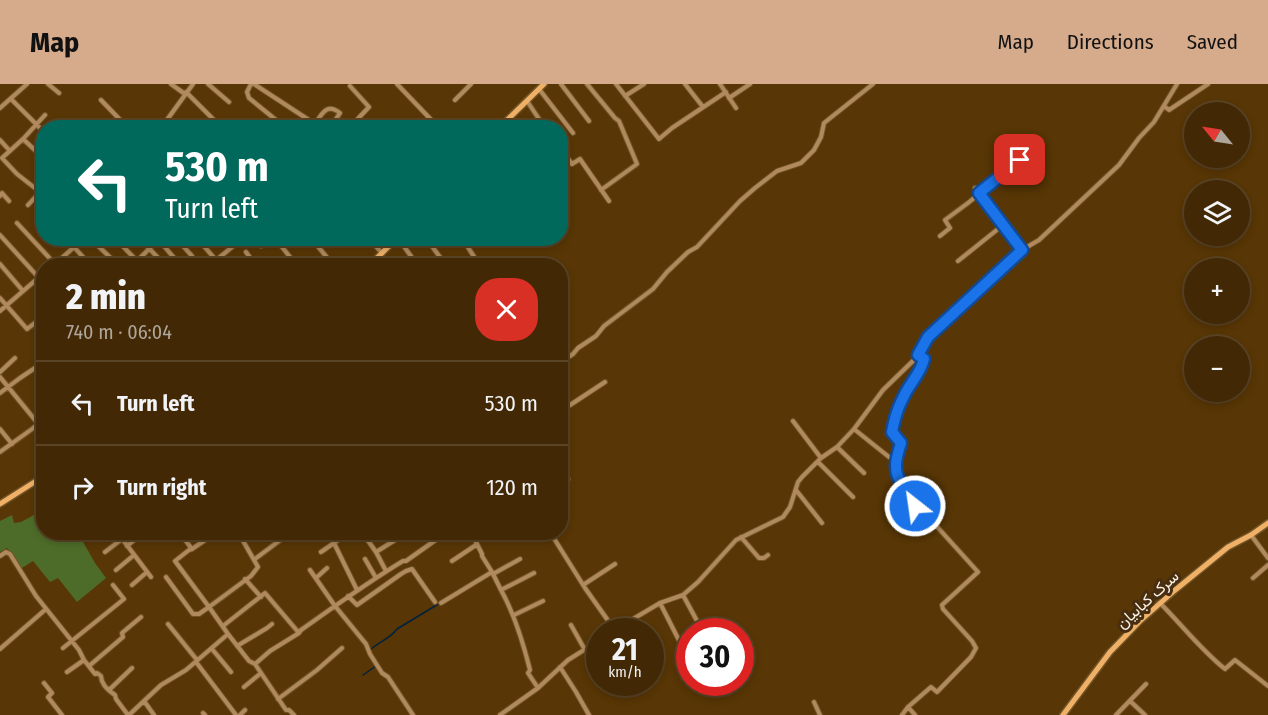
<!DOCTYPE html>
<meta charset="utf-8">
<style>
:root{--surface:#422804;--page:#4c3413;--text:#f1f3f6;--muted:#aea69a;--line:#5a4426;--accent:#d6ab8b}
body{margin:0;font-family:"Fira Sans Condensed",Vazirmatn,sans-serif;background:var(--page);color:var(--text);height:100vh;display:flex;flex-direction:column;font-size:22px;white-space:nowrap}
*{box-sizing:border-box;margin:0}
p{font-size:20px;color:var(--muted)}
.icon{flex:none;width:33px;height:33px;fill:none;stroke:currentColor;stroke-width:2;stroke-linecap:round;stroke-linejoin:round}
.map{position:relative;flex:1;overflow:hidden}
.side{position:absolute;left:36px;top:174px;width:532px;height:282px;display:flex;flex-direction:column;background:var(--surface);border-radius:24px;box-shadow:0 3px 9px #0003,0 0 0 2px var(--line)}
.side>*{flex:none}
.guide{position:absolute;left:36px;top:36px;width:532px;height:126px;border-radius:24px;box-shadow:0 3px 9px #0003,0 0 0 2px var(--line);background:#00695c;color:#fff;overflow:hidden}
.needle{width:39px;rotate:300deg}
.fabs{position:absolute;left:1184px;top:18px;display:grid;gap:12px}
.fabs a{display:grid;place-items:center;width:66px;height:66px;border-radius:50%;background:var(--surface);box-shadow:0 3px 9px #0003,0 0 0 2px var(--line);font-size:30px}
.speed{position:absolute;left:586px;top:534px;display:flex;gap:12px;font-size:30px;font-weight:700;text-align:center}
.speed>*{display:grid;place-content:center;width:78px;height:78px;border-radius:50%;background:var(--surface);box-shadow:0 3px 9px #0003,0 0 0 2px var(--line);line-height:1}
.speed small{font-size:15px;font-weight:400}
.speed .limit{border:9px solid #d22;background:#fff;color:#111}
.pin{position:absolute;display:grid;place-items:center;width:51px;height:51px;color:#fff;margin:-26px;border-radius:12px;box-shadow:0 3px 9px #0006}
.me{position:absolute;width:66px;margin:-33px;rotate:330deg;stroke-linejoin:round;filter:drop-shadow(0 0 4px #0008)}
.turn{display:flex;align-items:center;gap:21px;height:126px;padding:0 30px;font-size:27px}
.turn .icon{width:78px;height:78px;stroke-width:2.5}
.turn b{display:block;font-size:42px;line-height:51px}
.round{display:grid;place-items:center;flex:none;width:63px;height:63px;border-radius:24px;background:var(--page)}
.headline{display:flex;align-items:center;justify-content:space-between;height:102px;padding:0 30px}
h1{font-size:36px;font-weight:800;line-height:45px}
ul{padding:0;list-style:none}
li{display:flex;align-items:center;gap:18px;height:84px;padding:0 30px;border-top:2px solid var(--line)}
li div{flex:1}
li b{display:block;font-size:22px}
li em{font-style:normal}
header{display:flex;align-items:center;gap:36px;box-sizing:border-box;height:84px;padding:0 30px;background:var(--accent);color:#111}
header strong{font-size:28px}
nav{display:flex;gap:33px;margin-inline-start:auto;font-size:21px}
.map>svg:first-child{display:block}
</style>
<header>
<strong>Map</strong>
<nav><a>Map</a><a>Directions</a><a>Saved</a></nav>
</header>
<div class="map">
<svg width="1268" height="631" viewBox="0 0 1268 631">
<rect width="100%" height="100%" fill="#583605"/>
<path fill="#4e6c29" d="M43 426 44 448 78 449 95 479 106 494 77 518 58 494 50 498 33 477 22 484 7 464 0 468V437L12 431 14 439 21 438Z"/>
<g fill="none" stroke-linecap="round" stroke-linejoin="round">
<path stroke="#00223f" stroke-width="1.5" d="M370 566C378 558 390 555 397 545L440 519
M363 591 376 582"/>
<defs>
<path id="street" d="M48 0 59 9
M171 0 185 10
M208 0 229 18
M251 0 247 8 249 14 286 44
M254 0 315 40
M397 0 439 44
M561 0 589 37
M587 0 615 34 619 37 637 80 601 106
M616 0 659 55 672 44 726 8
M685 0 703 23
M720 0 736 24
M350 2 369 23 351 42 353 44
M539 5 573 49
M186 8 222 44
M625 12 644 0
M11 15 44 48
M730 15 729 14 750 0
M101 16 128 44
M455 16 471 0
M527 17 545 44
M1164 22 1169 26 1208 0
M0 24 27 0
M165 37 172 44
M161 44 193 0
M312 44C321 33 325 17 340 29L336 35 344 40V44
M383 44 388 39
M23 55 37 68 44 61
M0 56 10 67
M561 65 572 80 580 75 609 117
M975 104 1022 166
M40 108 17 90 2 74 23 55 45 31
M0 112 2 109 9 117
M561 113 565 119
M28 121 40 108 44 111
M43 134H44
M17 139 55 180
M0 151 39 194
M940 152 950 144 945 136 968 119 1035 64
M90 154 119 182
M115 154 137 177
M139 154 166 182
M176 154 192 172
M197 154 215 175
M217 154 220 157
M255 154 261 162
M275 154 297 182
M311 154 334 182
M368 154 382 169
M398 154 418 182
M426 154 442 176
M462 154 480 182
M158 155 181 182
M74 163 91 182
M246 168 256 182
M958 177 1003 141
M0 180 23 207
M53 182 84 154
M134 182 137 177 160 154
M209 182 243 154
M0 214 27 245 44 232
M44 220V221
M0 227 44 189
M561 278 573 270 578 264 596 252 604 242 653 205 667 188 688 168 697 163 740 117 755 104 777 87 801 79 814 66 821 53 824 39 873 0
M0 288 15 274
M0 293 44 347
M0 309 20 294 44 278
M561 327 605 298
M793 337 821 374
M0 345 12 360
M854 345 889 373
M837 363 864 389
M0 368 32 345 44 335
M818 378 853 413
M561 384 568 395 561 400
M796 406 822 439
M117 448 151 493
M179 448 192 465
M343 448 345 451 334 459 357 506
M362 448 376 468 386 487
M471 448 482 470V472L492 488
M550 448 585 504 614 545
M91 450 93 448
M1251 451 1268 474
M741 453 759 474H764L768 471
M368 457 381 448
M127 462 144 448
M105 468 122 455
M321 468 334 459
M376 468 408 448
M0 472 6 468 10 470 36 512 79 566 84 576 95 590 97 589 101 592C101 600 109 607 115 611L116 615 128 631
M255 475 291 448
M365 475 376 494
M452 477 476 461
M116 486 134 471
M310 486 335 522 366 560 370 570 382 589 388 593 413 631
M534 489 501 506C515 531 523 558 530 586L528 589 538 604
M493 490 520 475
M166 493 193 530H199L209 523 175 477 189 466 192 465 217 448
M316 494 327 484
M1253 494 1268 481
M245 495 261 513
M132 501 147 488
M583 501 615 480
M683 511 703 548
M348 512 357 521 401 490 406 487 412 485 435 518
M441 519 492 488 501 506
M660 519 688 574
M1160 519C1182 541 1201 566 1225 585L1235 576 1268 602
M514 531 543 517
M168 540 197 576
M571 541 585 566
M223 542 265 509 299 549
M611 548 660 519 683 511 698 498 736 456 783 433 790 423 798 398 802 393 821 374 837 363 854 345 883 306 917 273 928 253 1022 166 1039 156 1119 81 1139 54 1154 38 1177 0
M228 550 249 577 255 580 286 626H289L294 631
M237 562 267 544 272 540
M63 564 124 515 113 501
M0 565 46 525
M212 565 231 588
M196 578 236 631
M255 580 270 567 299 549 301 546C335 522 368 498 403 477H406L447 448
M89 582 123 553 122 549 141 533
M560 583 576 608 589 631
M67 588 84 576
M44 599 52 609 48 613 62 631
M244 603 261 589
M109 606 132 584
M278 615 317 586 342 564
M144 617 154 631
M1130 617 1145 631
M814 618 820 631
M908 623 931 603 937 608 971 573 976 564 972 557 943 525 942 521 978 488 931 436 915 422 913 413 902 401 897 391 895 376 901 359 892 348C895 332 898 323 906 308 912 297 921 288 924 275L918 271
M203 629 205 631
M129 631 161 601 186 586 228 550 209 523 251 492 258 483 238 448
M240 631 245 626
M500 631 538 604 568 576 600 556
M902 631 908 623 915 631
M1116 631 1146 600"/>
<path id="secondary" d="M499 44 544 0
M369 182 393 158 395 154
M0 420 44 392
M1063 631 1110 568 1140 537 1174 507 1228 463 1251 451 1268 439"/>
</defs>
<use href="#street" stroke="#725429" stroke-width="6"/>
<use href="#secondary" stroke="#725429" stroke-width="8"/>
<use href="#street" stroke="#b0895c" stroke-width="4"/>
<use href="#secondary" stroke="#f0b167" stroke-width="5"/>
</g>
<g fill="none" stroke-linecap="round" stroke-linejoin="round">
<defs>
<path id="route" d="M915 422C912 410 910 411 903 401 892 388 896 374 901 359L892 348C895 332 898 323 906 308 912 297 921 288 924 275L918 271 928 253 1022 166 979 109 1020 76"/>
</defs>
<use href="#route" stroke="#114b97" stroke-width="15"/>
<use href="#route" stroke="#1a73e8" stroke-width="10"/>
</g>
<g text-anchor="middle" stroke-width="6" stroke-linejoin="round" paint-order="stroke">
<g font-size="16" fill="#fcf2e6" stroke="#472e10">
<text transform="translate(1147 515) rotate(-42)" y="6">سرک کبابیان</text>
</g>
</g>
</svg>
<div class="fabs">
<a><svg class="needle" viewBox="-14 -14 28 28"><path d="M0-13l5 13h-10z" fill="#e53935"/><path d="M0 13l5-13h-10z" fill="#aea69a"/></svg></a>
<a><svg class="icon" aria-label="layers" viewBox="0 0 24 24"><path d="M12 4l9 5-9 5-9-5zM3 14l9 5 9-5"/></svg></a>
<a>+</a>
<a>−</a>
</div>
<div class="speed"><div>21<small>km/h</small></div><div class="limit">30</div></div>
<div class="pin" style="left:1020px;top:76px;background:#d93025"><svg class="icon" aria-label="arrive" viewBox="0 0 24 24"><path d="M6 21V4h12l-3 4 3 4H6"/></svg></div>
<svg class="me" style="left:915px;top:422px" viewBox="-20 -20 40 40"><circle r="17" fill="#1a73e8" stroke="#fff" stroke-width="3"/><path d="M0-11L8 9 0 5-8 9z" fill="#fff"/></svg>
<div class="guide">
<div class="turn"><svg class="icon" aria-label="left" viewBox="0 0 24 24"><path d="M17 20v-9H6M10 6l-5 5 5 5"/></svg><div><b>530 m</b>Turn left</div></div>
</div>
<section class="side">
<div class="headline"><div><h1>2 min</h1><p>740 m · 06:04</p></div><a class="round" style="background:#d93025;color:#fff"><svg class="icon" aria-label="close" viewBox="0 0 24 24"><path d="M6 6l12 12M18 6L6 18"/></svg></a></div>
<ul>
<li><svg class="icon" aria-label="left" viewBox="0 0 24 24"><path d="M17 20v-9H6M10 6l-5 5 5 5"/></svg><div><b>Turn left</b></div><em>530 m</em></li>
<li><svg class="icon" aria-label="right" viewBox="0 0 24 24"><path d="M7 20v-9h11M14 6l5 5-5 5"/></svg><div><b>Turn right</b></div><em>120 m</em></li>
</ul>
</section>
</div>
